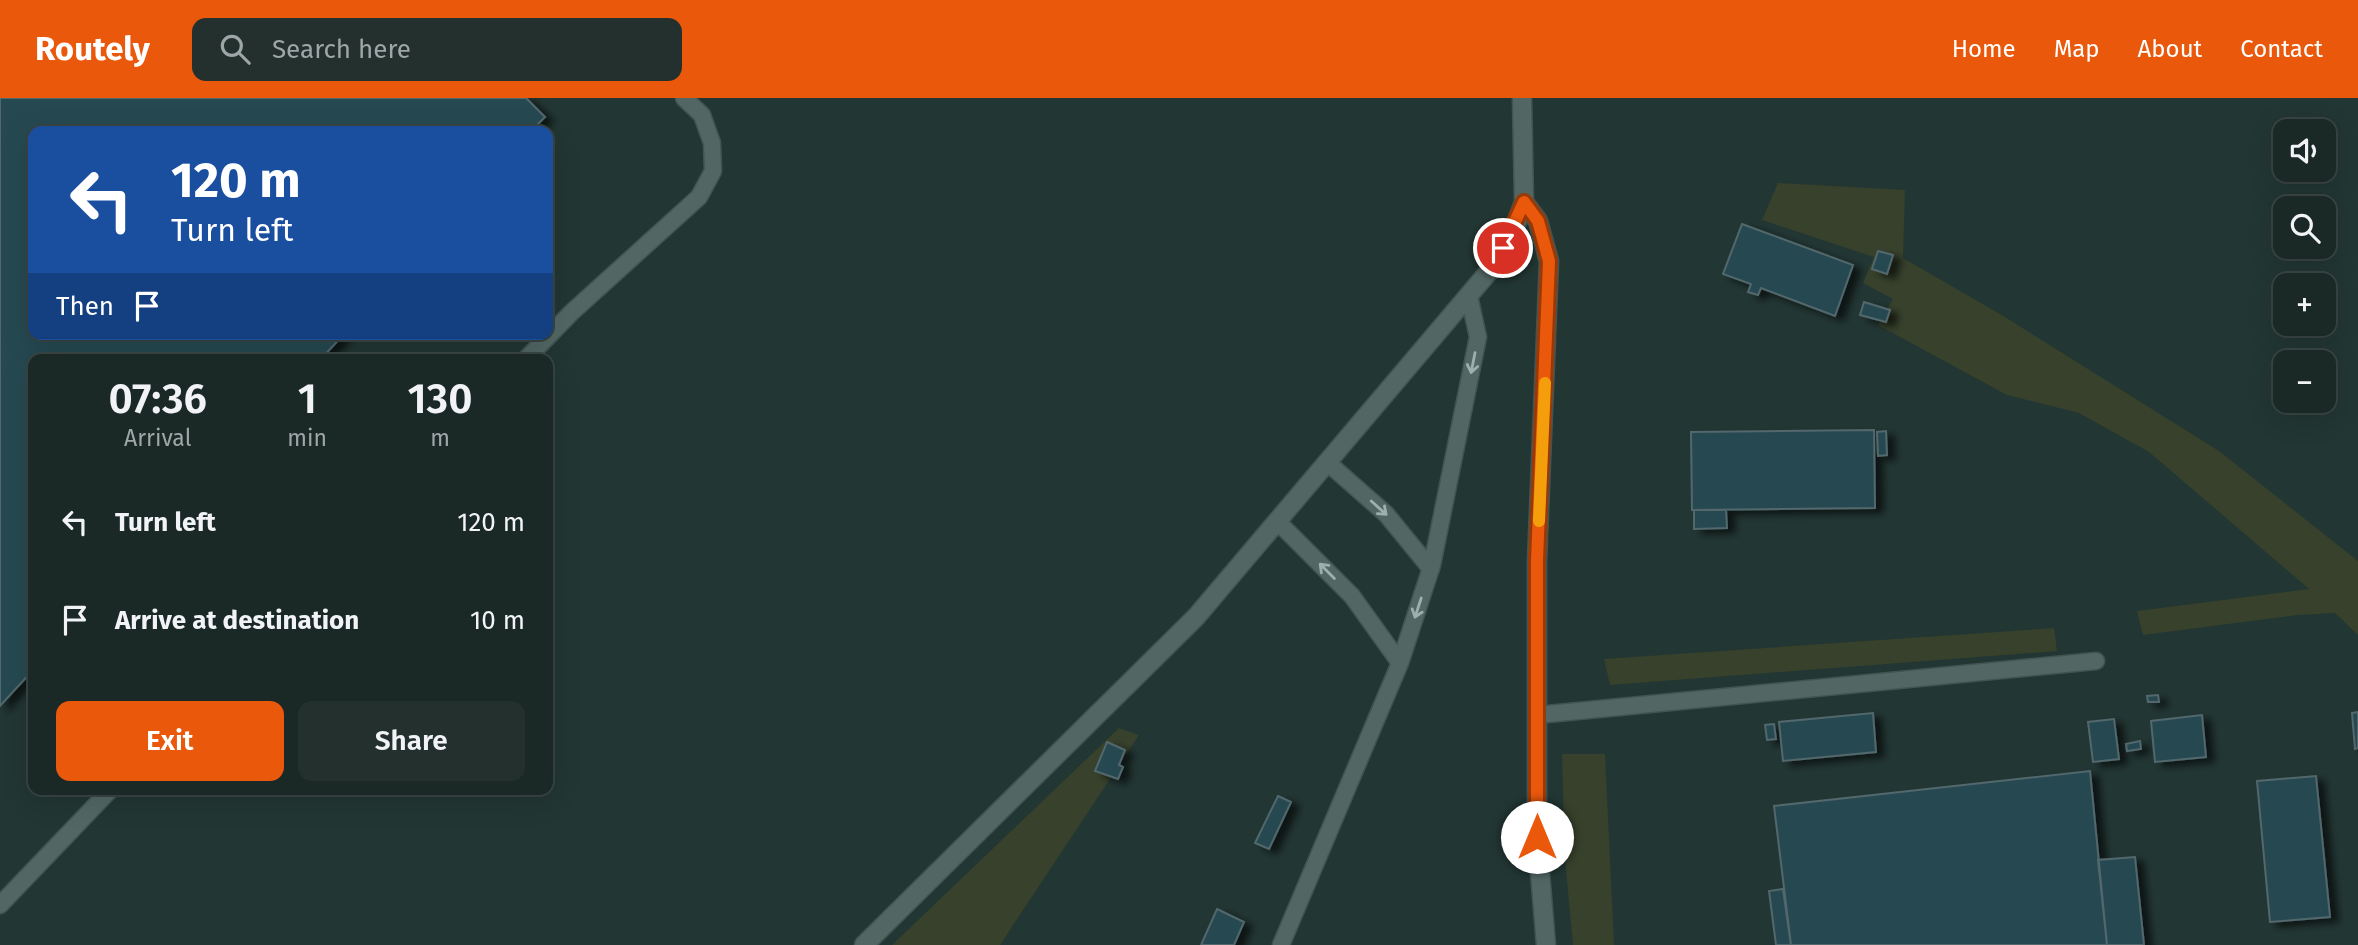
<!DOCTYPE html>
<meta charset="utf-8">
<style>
:root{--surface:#1a2826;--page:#23302e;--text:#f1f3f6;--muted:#9fa6a7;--line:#384443;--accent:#ea580c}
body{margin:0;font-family:"Fira Sans",sans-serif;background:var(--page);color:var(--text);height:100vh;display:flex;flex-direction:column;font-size:26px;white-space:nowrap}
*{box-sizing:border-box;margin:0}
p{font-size:23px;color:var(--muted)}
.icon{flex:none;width:38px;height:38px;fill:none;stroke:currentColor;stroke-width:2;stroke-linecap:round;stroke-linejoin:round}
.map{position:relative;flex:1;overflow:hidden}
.side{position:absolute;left:28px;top:256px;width:525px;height:441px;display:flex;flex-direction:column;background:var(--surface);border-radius:14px;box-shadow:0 7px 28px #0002,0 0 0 2px var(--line)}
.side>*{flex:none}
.hud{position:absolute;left:28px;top:28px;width:525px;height:214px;border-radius:14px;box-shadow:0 7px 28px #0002,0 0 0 2px var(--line);background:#1a4fa0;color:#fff;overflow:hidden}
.fabs{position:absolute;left:2273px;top:21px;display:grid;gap:14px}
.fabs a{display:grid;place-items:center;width:63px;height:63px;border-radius:14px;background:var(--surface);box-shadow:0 7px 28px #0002,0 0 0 2px var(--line);font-size:35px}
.pin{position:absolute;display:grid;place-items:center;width:60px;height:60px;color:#fff;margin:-30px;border:4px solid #fff;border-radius:50%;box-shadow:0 2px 7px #0007}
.me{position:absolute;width:77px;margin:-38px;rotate:0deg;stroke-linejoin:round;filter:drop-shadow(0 0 5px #0008)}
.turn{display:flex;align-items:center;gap:24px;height:147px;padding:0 28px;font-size:32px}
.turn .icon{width:91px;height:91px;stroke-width:2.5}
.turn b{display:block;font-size:49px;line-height:60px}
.then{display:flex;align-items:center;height:66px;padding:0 28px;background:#0003;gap:14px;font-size:26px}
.eta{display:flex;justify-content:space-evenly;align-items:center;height:119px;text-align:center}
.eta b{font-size:42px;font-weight:600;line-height:49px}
.action{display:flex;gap:14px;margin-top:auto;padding:14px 28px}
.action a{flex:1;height:80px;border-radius:14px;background:var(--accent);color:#fff;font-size:28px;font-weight:600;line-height:80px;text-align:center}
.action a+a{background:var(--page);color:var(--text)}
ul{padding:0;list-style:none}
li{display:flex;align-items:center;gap:21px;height:98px;padding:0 28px}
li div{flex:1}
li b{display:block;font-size:26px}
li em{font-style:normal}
header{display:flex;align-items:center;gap:42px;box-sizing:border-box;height:98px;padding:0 35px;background:var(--accent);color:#fff}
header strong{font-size:33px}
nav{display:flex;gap:38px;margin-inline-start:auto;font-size:24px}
.search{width:490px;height:63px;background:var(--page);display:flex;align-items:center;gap:18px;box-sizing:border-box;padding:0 24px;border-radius:14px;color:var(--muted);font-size:26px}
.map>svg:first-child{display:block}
</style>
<header>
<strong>Routely</strong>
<div class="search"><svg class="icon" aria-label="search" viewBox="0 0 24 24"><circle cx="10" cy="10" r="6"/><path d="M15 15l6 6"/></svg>Search here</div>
<nav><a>Home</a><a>Map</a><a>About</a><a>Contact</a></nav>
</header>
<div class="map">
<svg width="2358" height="847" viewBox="0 0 2358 847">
<defs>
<filter id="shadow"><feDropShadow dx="8" dy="4.5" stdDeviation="3.5" flood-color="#0009"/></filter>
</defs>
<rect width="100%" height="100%" fill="#223633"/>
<path fill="#37412c" d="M1778 85 1905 92 1903 160 2005 219 2219 353 2358 463V537L2335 515 2298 517 2143 537 2137 513 2309 491 2149 354 2079 315 2007 297 1878 227 1893 201 1863 185 1874 159 1762 122Z
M2054 530 2057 553 1610 587 1604 561Z
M1119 630 1139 637 1000 847H892Z
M1562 656H1605L1614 847H1573L1565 761Z"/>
<path fill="#264951" stroke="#52676c" stroke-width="2" filter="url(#shadow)" d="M0 0H526L545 19 531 33H33V236H344L321 261H33V572L0 608Z
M1742 126 1853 167 1835 218 1761 190 1758 197 1748 194 1751 186 1723 176Z
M1878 153 1893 157 1887 176 1872 171Z
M1864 204 1890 212 1886 224 1860 217Z
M1874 332 1875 410 1692 412 1691 334Z
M1886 333 1887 357 1878 358 1877 334Z
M1694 412H1726L1727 430 1694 431Z
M2158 597 2159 604H2148L2147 598Z
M2358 614V650L2355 651 2352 615Z
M1873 615 1876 654 1783 663 1779 624Z
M2202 617 2206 659 2155 664 2151 623Z
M2114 621 2119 661 2093 664 2088 624Z
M1774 626 1776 641 1767 642 1765 627Z
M2140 643 2141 651 2127 653 2126 646Z
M1107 644 1125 652 1119 667 1123 669 1118 681 1095 673Z
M2090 673 2107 847H1791L1774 708Z
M2316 678 2330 819 2270 824 2257 683Z
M1278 698 1291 704 1269 751 1255 745Z
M2135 759 2144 847H2107L2098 762Z
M1783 791 1791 847H1776L1769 793Z
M1217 811 1244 824 1234 847H1201Z"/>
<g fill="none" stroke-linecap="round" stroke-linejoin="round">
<defs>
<path id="service" d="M526 261 572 214 699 99 713 73 712 45 702 17 684 0
M1328 365 1386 416 1431 471
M1278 424 1352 498 1400 565
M1537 617 2096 563
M0 807 111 691
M1281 847 1400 565 1432 467 1478 239 1469 198"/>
<path id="minor" d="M864 847 1196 519 1491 171 1515 129 1524 104"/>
<path id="tertiary" d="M1522 0 1524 104 1538 123 1549 163 1537 463V739L1546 847"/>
</defs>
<use href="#service" stroke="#425351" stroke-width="19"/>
<use href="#minor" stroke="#425351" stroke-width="21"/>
<use href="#tertiary" stroke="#425351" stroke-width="21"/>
<use href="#service" stroke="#526764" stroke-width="16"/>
<use href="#minor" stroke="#526764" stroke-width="18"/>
<use href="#tertiary" stroke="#526764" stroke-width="18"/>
</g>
<defs><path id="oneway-shaft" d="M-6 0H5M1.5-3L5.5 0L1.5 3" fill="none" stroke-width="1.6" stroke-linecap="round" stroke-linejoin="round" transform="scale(1.75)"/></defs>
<g stroke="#9fafad">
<use href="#oneway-shaft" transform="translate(1473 265) rotate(101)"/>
<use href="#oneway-shaft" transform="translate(1379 410) rotate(42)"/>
<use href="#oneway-shaft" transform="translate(1327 473) rotate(-135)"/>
<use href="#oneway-shaft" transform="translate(1418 510) rotate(108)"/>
</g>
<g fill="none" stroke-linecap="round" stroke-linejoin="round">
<defs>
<path id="route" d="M1503 150 1524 104 1538 123 1549 163 1537 463V739"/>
</defs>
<use href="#route" stroke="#983908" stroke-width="18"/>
<use href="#route" stroke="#ea580c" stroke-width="12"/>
<path stroke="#f59e0b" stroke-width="12" d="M1539 423 1545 285"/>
</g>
</svg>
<div class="fabs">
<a><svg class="icon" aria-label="sound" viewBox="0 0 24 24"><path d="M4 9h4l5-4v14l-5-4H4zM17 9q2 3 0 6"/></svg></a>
<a><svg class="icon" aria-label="search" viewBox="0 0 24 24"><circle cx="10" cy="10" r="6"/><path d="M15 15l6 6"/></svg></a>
<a>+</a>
<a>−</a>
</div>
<div class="pin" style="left:1503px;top:150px;background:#d93025"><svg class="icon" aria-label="arrive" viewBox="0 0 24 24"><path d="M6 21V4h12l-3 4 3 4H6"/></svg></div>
<svg class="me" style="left:1537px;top:739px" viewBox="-20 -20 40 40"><circle r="19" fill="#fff"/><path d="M0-13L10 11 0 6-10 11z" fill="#ea580c"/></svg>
<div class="hud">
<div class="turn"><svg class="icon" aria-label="left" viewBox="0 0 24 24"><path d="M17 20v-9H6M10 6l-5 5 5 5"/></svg><div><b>120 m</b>Turn left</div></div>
<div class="then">Then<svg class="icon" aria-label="arrive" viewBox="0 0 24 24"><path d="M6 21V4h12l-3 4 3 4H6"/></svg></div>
</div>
<section class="side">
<div class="eta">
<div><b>07:36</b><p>Arrival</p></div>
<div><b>1</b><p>min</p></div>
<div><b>130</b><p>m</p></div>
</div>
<ul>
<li><svg class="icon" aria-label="left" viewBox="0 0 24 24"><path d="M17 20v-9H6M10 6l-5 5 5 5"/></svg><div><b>Turn left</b></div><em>120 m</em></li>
<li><svg class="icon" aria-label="arrive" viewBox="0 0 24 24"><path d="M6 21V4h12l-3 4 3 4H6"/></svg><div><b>Arrive at destination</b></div><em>10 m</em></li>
</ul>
<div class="action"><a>Exit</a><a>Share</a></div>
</section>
</div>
